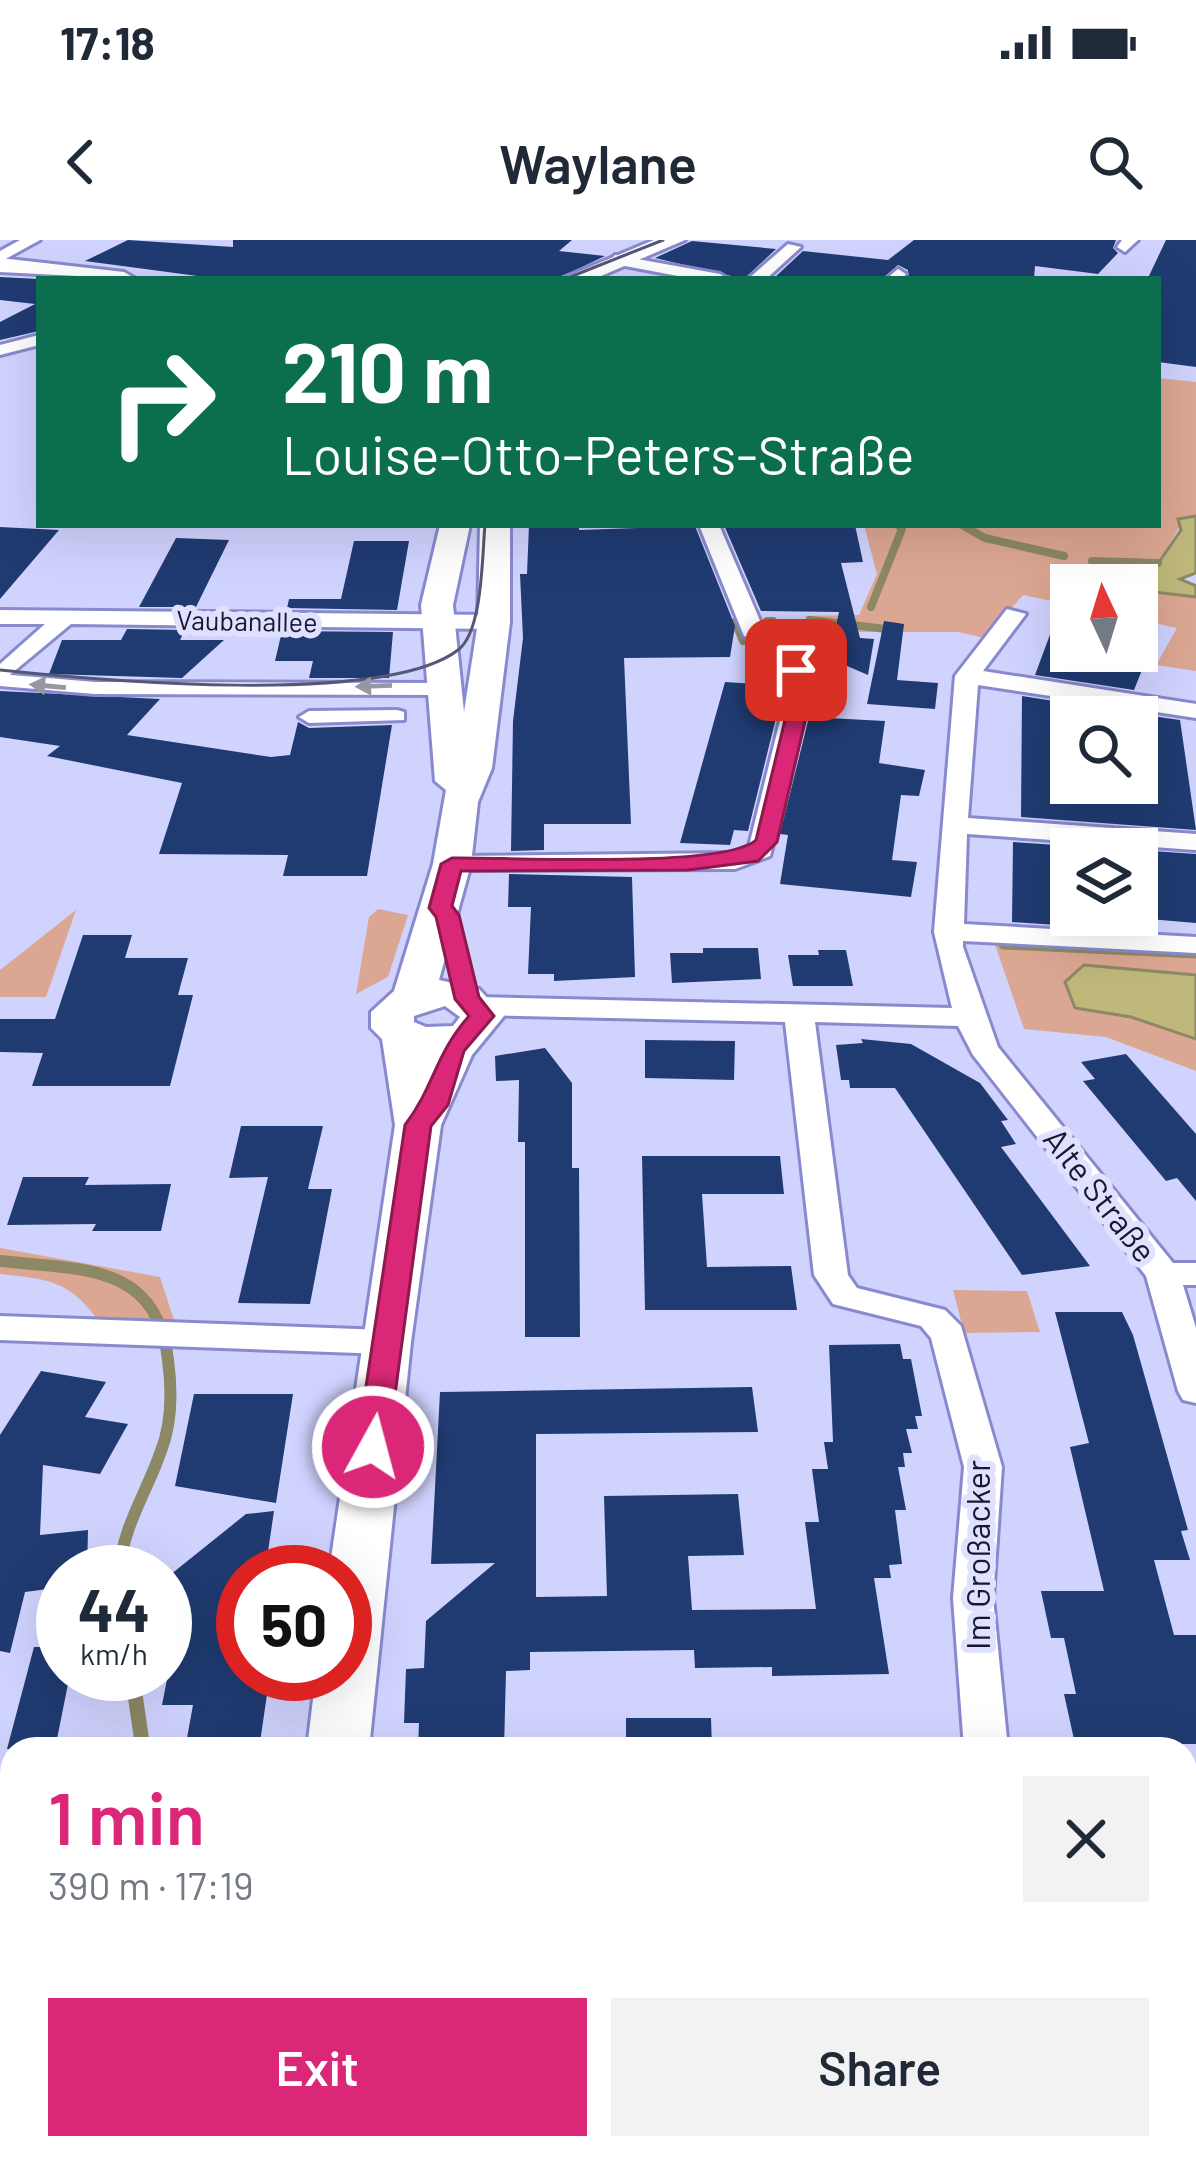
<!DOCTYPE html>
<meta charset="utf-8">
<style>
:root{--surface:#fff;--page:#f2f2f3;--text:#1f2937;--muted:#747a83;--accent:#db2777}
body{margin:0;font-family:Barlow,sans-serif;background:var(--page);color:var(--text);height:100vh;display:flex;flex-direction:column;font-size:45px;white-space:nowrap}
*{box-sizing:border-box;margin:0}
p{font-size:39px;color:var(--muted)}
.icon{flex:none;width:66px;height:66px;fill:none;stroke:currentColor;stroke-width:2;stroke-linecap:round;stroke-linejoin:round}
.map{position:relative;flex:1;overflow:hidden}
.panel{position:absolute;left:0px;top:1497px;width:1197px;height:423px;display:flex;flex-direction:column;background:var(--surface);border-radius:36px 36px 0 0;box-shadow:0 12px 48px #0002}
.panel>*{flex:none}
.top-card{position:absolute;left:36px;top:36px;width:1125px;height:252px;border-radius:0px;box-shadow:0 12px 48px #0002;background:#0b6e4f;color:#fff;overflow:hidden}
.needle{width:78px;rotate:356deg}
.controls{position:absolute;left:1050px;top:324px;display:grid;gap:24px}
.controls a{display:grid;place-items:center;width:108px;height:108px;border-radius:0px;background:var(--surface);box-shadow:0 12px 48px #0002;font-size:60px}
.speed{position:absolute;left:36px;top:1305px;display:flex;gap:24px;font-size:60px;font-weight:700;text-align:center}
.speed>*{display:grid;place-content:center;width:156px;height:156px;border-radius:50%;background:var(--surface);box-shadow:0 12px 48px #0002;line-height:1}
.speed small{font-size:30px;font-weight:400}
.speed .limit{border:18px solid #d22;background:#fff;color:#111}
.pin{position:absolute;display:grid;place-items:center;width:102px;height:102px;color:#fff;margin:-51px;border-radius:24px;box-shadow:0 6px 18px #0006}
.me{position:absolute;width:132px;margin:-66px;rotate:7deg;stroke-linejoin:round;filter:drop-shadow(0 0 9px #0008)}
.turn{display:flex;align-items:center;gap:42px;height:252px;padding:0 48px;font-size:54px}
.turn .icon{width:156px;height:156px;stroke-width:2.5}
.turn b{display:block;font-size:84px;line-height:102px}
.round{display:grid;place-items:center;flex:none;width:126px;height:126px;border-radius:0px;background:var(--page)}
.overview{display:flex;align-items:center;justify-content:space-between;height:204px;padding:0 48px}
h1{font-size:72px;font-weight:600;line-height:90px;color:var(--accent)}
.primary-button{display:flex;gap:24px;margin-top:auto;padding:24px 48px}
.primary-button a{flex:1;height:138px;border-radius:0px;background:var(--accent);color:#fff;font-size:48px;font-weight:600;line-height:138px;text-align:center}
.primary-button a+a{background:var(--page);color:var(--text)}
.status{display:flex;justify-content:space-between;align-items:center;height:84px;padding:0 60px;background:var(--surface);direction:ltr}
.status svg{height:33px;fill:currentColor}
header{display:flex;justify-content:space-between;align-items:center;height:156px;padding:0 48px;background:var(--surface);font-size:54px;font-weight:600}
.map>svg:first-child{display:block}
</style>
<div class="status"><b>17:18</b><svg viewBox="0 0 49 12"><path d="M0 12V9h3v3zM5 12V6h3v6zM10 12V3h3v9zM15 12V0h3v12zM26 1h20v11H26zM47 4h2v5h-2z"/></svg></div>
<header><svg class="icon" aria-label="back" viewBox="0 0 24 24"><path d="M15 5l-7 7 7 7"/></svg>Waylane<svg class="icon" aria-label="search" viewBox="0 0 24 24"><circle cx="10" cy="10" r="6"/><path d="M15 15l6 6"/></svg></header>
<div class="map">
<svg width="1196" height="1919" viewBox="0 0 1196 1919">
<rect width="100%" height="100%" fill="#d0d3fe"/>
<path fill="#dca792" d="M1158 138 1196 142V276L1185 277 1156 328 1071 345 1060 355 1071 356V365L1023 355 985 398 958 392H809L805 376 859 375 877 334 864 285H1158Z
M1137 350 1196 357V431L1156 425 1177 388 1137 379Z
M378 669 408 675 388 737 356 754 369 677Z
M76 670 46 757H0V730Z
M993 699 1196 711V831L1106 797 1024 789Z
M0 1008 160 1037 174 1080H98C69 1040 47 1039 0 1034Z
M953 1050 1027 1051 1040 1092 964 1093Z"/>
<path fill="#bfb87b" stroke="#8d8865" stroke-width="3" d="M1196 276V333L1180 339 1196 346V357L1137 350V345H1078L1155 328 1181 290 1178 279Z
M1084 725 1196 735V799L1131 777 1075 768 1065 742Z"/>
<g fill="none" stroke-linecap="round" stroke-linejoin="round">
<path stroke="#8d8865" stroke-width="8" d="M962 285 985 298 1064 316
M1092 321 1158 323
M871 367 902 289 898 285
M810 380 886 389
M767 381H773
M735 382 743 401"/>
<path stroke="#8d8865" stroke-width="9" d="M1003 705 1196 714"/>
<path stroke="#8d8865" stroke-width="12" d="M0 1021C80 1030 157 1022 168 1120 172 1150 172 1183 161 1211 146 1254 123 1286 119 1332"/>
<path stroke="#8d8865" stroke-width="15" d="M132 1434 143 1509
M78 1908 79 1919"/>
</g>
<path fill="#203b72" d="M128 0 233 7V0H572L559 11 605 16 557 39H220L85 21Z
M914 0H1116L1113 8 1118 13 1098 34 1035 26 1034 39H908V30L898 25 882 39H773L803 11 888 20Z
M1166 0H1196V127L1158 122V39L1148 38Z
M692 1 776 9 744 39 655 18Z
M0 37 39 39V91L0 100V82L35 64 0 60Z
M529 285H579V290L695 286 735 386 730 417 624 418 631 584H544V610L511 611 513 481 523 398 520 334H527Z
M724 285H855L863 322 841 323 860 398 874 399 868 435 833 420 834 415 795 393 834 396 839 372 761 371Z
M0 287 59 290 0 359Z
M176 298 229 300 196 367H139Z
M354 301H409L397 370 287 368 289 359H341Z
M1068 346 1071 411 1146 420 1134 450 1035 435Z
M884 381 904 384 897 440 938 443 935 469 867 464Z
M127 389 185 390 180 400H224L182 438 49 434 62 400H121Z
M282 391 393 392 389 438H309L313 421H275Z
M725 442 773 445 769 460H774L772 474H777L748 591 734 590 730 605 680 603Z
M0 451 160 459 127 495 271 517 290 515 298 482 309 488 392 485 367 636H283L288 615 159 614 182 543 47 516 60 506 0 497Z
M1022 456 1125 472 1123 477H1071V550L1156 556 1145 475 1180 480 1196 590 1021 577Z
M809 477 885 481 879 523 925 530 919 556 901 555 892 620 917 622 911 657 780 644 788 595 780 594Z
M1013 602 1117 609H1071V686L1012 682Z
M1137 610 1196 614V683L1137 678Z
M509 634 632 637 635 737 554 741V734H528L531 667H508Z
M83 695H132L125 718H188L178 755H193L170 846H32L43 813 0 812V779H55Z
M703 708H758L761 739 672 743 670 713H703Z
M818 710H846L853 746H793L788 715H819Z
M861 799 911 804 980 843 1008 880 1001 881 1016 904 1001 907 1090 1026 1022 1035 895 848H850L849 840H841L836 805 863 803Z
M645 800 735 801 734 840 645 838Z
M545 808 572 843V928H579L580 1097H525V902H518L519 840 496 841 495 816Z
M1126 814 1196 894V961L1177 938 1166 941 1083 841 1095 839 1081 822Z
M241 886H323L308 949H332L310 1064 238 1063 268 937 229 938Z
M642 916H780L784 954H702L707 1027 791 1026 797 1070H645Z
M23 937H89L85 945 171 944 161 991H92L96 984 7 985Z
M1055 1072H1122L1133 1095 1188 1290 1181 1291 1190 1320H1154L1174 1395H1196V1504H1075L1064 1454H1076L1064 1398H1051L1041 1351H1104L1070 1207 1089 1203Z
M900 1104 903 1119H911L922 1176H915L918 1189H906L912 1213H903L905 1227H898L906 1270H895L902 1324 889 1325 891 1338H874L889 1434 772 1436V1427L695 1428 694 1410 530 1412V1430L506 1431 504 1509H418L419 1483H404L406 1429 424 1428 426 1381 495 1323 431 1324 440 1152 752 1147 758 1192 536 1194V1357L607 1356 604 1256 738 1254 744 1315 688 1316 692 1370 816 1369 805 1282H819L812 1229H828L824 1202H833L829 1105Z
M41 1131 106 1142 85 1177 128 1184 100 1234 43 1225 40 1295 88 1290 87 1332H63V1347L25 1352 10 1413 0 1411V1195Z
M194 1154H293L276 1263 175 1246Z
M274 1271 265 1332H243V1434H270L259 1509H185L193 1465H162L178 1383H165V1339L246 1274Z
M34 1407H63V1434H70L55 1509H7Z
M626 1478H711L712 1509H626Z"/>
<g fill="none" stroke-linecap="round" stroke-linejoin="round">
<defs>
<path id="pedestrian" d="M0 434 95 442 443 443 453 449 443 455 95 454 0 446Z
M397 470 404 472V480L309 483 299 477 309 471Z"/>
<path id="minor" d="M20 0H40L0 22V11Z
M1122 0H1138L1125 12 1117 7Z
M788 4 801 7 766 39H748Z
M615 15 720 34 728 39H694L609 23Z
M898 29 906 34 902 39H886Z
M39 95V105L0 115V105Z
M699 285H719L764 390 785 394 813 444 770 616 735 629 443 630 439 624 452 616 731 613 749 606 789 444 769 405 744 396Z
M1007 369 1026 374 983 431 1196 464V478L978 445 968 578 1196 594V610L967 594 964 684 1196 697V713L963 701V707L998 807 1173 1023H1196V1045H1183L1196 1088V1163L1183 1160 1178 1151 1146 1036 973 815 958 786 815 782 848 1035 857 1048 945 1070 961 1086 1002 1227 993 1358 1008 1509H964L953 1358 964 1227 931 1098 921 1086 833 1064 814 1035 785 782 476 775 461 766 476 757 952 768 934 692 955 436Z
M0 370 494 375 505 382 494 389 71 384 0 443V424L45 384H0Z
M0 1076 385 1090 403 1102 385 1114 0 1100Z
M0 1696H12V1738H0Z"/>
<path id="secondary" d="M654 0H685L594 39H561Z
M0 18 124 32 136 39 0 32Z
M440 285H470L453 365 464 472 478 382 480 285H510V382L492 528 478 562 471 624 439 740 479 749 504 776 472 815 441 885 411 1102 369 1509H307L316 1434H345V1332H329L395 885 382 799 371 788V772L394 751 433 624 446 550 435 541 421 365ZM445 766 460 777 453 786 426 787 414 782V776Z
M257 1908H331L329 1919H255Z"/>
</defs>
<use href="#pedestrian" stroke="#898ace" stroke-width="6"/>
<use href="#minor" stroke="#898ace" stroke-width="6"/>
<use href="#secondary" stroke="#898ace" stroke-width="6"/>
<use href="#pedestrian" fill="#fff" fill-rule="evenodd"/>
<use href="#minor" fill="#fff" fill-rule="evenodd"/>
<use href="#secondary" fill="#fff" fill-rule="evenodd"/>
<path stroke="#565676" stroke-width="3" d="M565 39 663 0
M0 430C95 440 384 467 458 410 483 391 482 315 485 285"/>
</g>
<defs><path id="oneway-solid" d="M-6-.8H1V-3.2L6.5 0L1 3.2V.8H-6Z" transform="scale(3)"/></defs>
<g fill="#9797a2">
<use href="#oneway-solid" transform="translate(48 446) rotate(-175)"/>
<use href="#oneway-solid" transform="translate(374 446) rotate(178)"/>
</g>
<path fill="#db2777" stroke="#8e194d" stroke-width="3" d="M796 424 805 430 812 451 777 602 758 621 688 630 461 631 452 666 459 675 479 757 494 776 464 811 448 865 431 886 388 1207 384 1215H362L357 1207 405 885C435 845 434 816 469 776L455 759 436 677 429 668 441 624 452 618C507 617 725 629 756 600L792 451 786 430Z"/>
<g text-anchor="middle" stroke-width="12" stroke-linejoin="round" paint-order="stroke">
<g font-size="27" fill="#181731" stroke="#dfe1fe">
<text transform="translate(247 382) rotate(1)" y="9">Vaubanallee</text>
</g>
<g font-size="33" fill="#181731" stroke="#dfe1fe">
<text transform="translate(1100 955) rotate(52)" y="12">Alte Straße</text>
<text transform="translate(978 1315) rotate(-90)" y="12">Im Großacker</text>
</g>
</g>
</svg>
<div class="controls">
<a><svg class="needle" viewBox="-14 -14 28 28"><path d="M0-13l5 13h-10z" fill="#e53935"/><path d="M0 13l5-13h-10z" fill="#747a83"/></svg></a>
<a><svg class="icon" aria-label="search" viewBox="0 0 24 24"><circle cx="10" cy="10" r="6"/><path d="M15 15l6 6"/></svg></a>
<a><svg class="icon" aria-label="layers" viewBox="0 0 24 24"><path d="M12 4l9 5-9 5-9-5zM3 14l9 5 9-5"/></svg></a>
</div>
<div class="speed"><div>44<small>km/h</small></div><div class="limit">50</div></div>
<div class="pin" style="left:796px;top:430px;background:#d93025"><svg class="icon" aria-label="arrive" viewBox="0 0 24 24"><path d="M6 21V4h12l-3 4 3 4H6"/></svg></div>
<svg class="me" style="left:373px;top:1207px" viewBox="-20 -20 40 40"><circle r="17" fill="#db2777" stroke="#fff" stroke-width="3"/><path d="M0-11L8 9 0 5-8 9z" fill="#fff"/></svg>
<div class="top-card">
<div class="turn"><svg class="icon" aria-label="right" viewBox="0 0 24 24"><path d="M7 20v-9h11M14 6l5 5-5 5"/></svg><div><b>210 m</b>Louise-Otto-Peters-Straße</div></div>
</div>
<section class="panel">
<div class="overview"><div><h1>1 min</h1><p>390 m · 17:19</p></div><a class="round"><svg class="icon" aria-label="close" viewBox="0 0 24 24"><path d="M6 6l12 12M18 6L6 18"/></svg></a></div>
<div class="primary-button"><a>Exit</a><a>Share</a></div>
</section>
</div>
